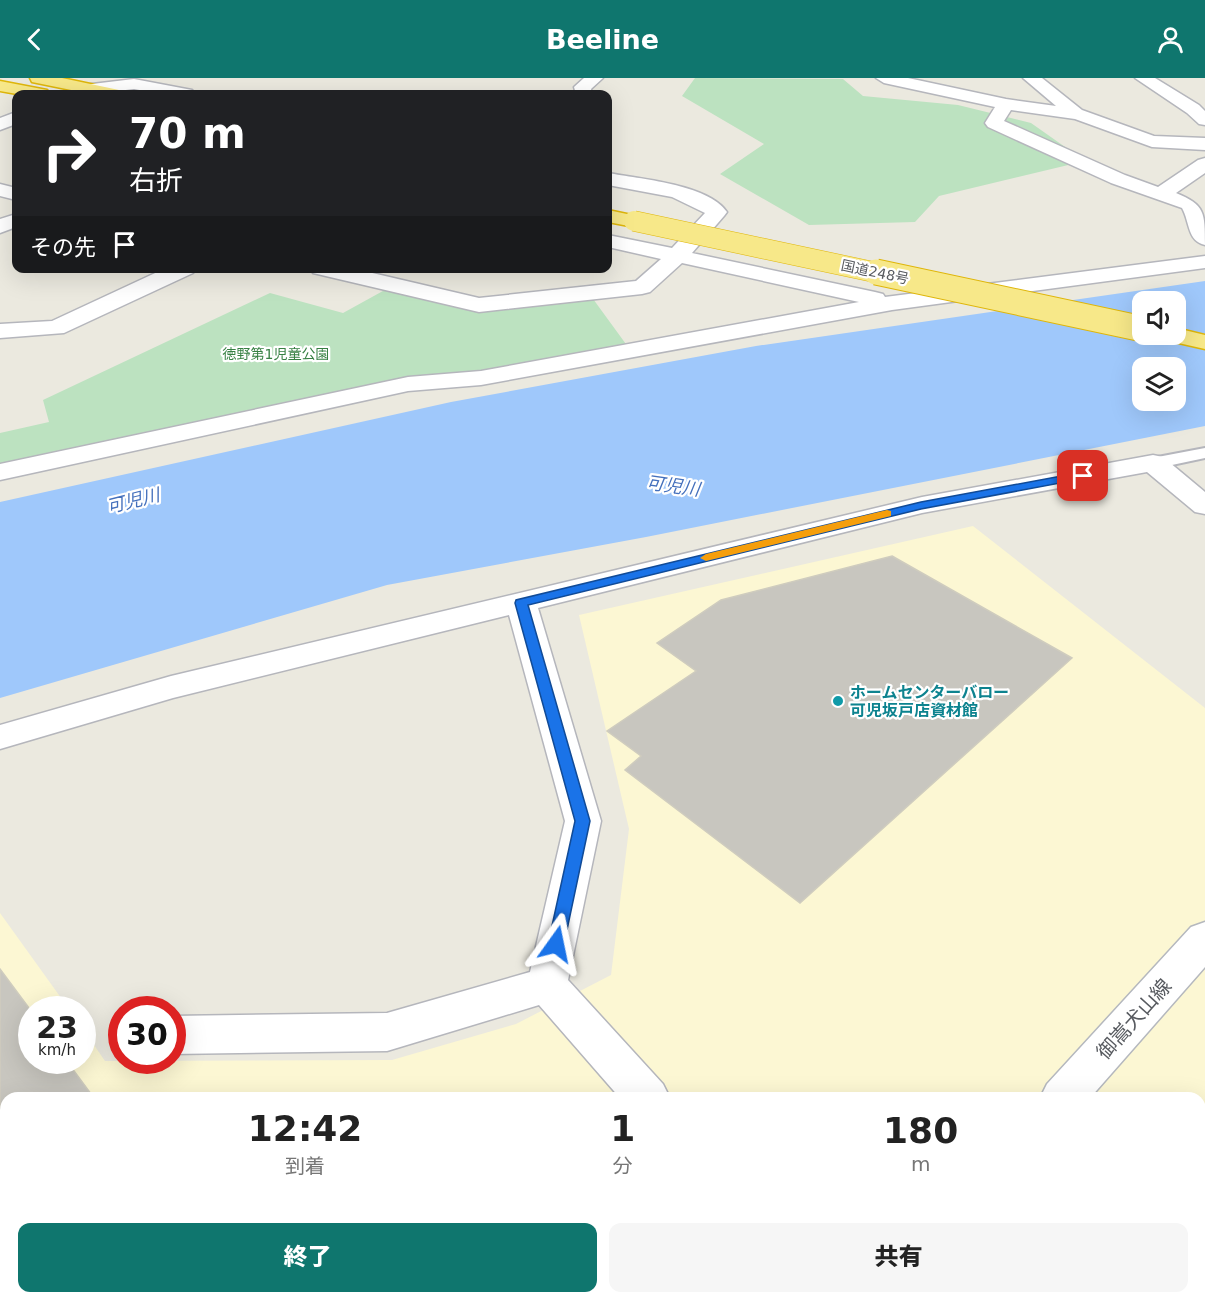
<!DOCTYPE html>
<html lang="ja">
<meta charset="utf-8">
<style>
:root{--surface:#fff;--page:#f6f6f6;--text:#222;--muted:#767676;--accent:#0f766e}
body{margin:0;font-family:"DejaVu Sans","Noto Sans JP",sans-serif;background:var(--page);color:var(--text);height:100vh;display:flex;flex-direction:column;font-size:22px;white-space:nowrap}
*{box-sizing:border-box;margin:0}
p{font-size:20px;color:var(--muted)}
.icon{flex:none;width:33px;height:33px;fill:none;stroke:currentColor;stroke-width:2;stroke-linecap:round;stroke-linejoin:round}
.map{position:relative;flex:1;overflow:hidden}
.details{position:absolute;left:0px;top:1014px;width:1206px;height:212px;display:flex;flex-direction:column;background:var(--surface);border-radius:18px 18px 0 0;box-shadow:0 6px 24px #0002}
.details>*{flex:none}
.hud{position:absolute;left:12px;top:12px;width:600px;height:183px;border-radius:12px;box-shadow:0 6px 24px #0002;background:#202124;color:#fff;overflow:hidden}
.tools{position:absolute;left:1132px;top:213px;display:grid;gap:12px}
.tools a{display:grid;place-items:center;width:54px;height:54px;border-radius:12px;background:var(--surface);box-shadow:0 6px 24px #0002;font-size:30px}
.speed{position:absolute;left:18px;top:918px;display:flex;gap:12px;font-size:30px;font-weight:700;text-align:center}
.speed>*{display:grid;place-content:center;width:78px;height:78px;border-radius:50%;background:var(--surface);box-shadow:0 6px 24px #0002;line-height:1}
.speed small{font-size:15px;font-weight:400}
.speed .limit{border:9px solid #d22;background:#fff;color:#111}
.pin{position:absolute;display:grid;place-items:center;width:51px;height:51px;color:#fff;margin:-26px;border-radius:12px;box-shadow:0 3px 9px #0006}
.me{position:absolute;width:66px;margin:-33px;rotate:12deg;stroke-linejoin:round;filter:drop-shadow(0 0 4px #0008)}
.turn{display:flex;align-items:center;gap:21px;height:126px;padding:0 18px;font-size:27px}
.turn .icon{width:78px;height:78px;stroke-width:2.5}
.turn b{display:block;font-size:42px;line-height:51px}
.then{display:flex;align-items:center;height:57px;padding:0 18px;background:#0003;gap:12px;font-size:22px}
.eta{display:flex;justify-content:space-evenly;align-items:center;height:102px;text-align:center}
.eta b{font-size:36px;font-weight:800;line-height:42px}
.button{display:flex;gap:12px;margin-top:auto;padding:12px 18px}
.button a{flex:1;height:69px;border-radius:12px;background:var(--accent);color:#fff;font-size:24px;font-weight:800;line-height:69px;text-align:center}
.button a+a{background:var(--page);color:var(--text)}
header{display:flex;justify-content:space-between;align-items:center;height:78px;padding:0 18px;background:var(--accent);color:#fff;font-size:27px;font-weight:800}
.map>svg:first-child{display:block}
</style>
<header><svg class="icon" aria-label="back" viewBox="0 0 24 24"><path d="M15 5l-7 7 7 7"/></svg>Beeline<svg class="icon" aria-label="person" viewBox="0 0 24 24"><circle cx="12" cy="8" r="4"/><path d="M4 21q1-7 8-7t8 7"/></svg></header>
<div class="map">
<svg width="1205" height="1225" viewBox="0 0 1205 1225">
<rect width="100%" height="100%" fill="#ebe9df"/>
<path fill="#fcf7d3" d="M973 448 1205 630V1225H915L911 1220H1200V1020H6V1220H772L768 1225H0V835L69 931 32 932V982H82L83 951 105 983 392 982 516 946 611 897 629 751 579 537Z"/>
<path fill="#bce2c0" d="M695 0 843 1 863 18 958 27 1031 45 1085 83 939 118 915 144 809 147 720 96 764 66 682 18Z
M392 208 479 227 588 214 631 273 408 306 0 394V355L49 344 43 322 270 215 343 235Z"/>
<path fill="#9fc8fb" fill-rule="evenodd" d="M1205 203V348L646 459 387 507 0 620V424L451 324 756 268ZM1143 224H1176V256H1143ZM1143 290H1176V322H1143Z"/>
<path fill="#c8c6bf" stroke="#cfccbe" stroke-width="1.5" d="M892 478 1072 580 800 825 625 692 641 678 607 653 696 593 657 565 721 522Z
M0 891 32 934V982H66L94 1020H6V1220H238L242 1225H0Z"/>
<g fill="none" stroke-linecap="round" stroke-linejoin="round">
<defs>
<path id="lane" d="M1205 370V380L1153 391 1147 389 1144 385 1147 381Z"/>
<path id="street" d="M584 0H603L591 11 592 16H576L574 9Z
M876 0H908L1006 21 1056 28 1023 0H1042L1082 32 1154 58 1205 60V72L1152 69 1075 41 1011 32 1004 43 1125 97 1158 109 1198 82 1205 80V95L1176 115C1205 127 1205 134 1205 167 1187 163 1190 144 1182 130L1111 105 988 49 985 45 995 29 884 5Z
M1135 0H1155L1199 27 1205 33V47L1199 46 1187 35Z
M134 1 192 12 195 16H162L134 11 92 16 86 15 83 11 86 7 92 6Z
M16 34V46L0 52V40Z
M608 95C639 101 708 106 727 134L724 138 692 175 875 214 883 216 885 219 1205 178V190L892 232 481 307 408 313 0 402V386L408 299 481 293 859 224 682 185 650 214 642 216 479 234 313 195 310 190H351L479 220 636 203 661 181 608 169V157L672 170 705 135 672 119 608 107Z
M0 106 16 110V122L0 118Z
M16 136V149L0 155V141Z
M166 190H196L193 195 64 255 0 260V246L52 243Z
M1153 377 1163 379 1205 414V436L1195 434 1147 394 922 435 538 530 601 743 568 902 663 1006 670 1020H620L539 927 387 973 172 976V938L387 935 530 894 565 743 509 537 173 620 0 671V647L171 598 922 419Z
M801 1220H852L855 1225H803Z"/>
<path id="secondary" d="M1205 844V889L1090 1020H1040L1047 1006 1191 849Z
M872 1220H923L921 1225H869Z"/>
<path id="highway" d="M30 0H62L119 12 122 16H91L32 4Z
M0 3 47 12 50 16H17L0 13Z
M608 132 641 139 644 143 641 147 634 149 608 144Z
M1176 250 1205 257V271L1161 261 1158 256H1176Z"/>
</defs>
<use href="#lane" stroke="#b5b6bc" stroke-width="4"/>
<use href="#street" stroke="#b5b6bc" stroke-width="3"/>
<use href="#secondary" stroke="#b5b8be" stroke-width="3"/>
<use href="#highway" stroke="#dfb60a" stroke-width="3"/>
<use href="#lane" fill="#fff" fill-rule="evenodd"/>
<use href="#street" fill="#fff" fill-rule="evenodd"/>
<use href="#secondary" fill="#fff" fill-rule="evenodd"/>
<use href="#highway" fill="#f7e889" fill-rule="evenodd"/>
<defs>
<path id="highway-bridge-far1" d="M634 143 883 196"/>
<path id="highway-bridge" d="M876 194 1143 251"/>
</defs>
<use href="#highway-bridge-far1" stroke="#dfb60a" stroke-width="21" stroke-linecap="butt"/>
<use href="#highway-bridge" stroke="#dfb60a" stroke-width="27" stroke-linecap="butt"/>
<use href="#highway-bridge-far1" stroke="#f7e889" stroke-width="20"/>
<use href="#highway-bridge" stroke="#f7e889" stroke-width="25"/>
</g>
<path fill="#1a73e8" stroke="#114b97" stroke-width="1.5" d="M1083 394 1087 395V400L921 431 528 527 590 743 564 866 562 871 556 873 550 871 548 866 575 743 515 525 516 522 921 424Z"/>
<path fill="#f59e0b" d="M887 432 891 433V438L706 483 700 480 706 476Z"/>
<circle fill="#0f9aa8" stroke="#fff" stroke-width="2" cx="838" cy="623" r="6"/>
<g text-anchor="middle" stroke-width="4.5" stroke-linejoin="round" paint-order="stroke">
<g font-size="14" fill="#585b60" stroke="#fff">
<text transform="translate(875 194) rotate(12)" y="5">国道248号</text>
</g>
<g font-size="14" fill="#378043" stroke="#fff">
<text x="276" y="281">徳野第1児童公園</text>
</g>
<g font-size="16" font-weight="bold" fill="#0d838f" stroke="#fff" text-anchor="start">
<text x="850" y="620">ホームセンターバロー<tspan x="850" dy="18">可児坂戸店資材館</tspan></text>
</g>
<g font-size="18" font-style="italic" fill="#4470bc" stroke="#fff">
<text transform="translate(673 408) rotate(8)" y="6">可児川</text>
<text transform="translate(133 423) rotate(-14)" y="6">可児川</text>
</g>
<g font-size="20" fill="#585b60" stroke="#fff">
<text transform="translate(1134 941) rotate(-48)" y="7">御嵩犬山線</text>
</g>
</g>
</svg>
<div class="tools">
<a><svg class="icon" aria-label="sound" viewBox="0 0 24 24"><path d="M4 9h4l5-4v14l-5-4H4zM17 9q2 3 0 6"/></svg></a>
<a><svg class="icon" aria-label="layers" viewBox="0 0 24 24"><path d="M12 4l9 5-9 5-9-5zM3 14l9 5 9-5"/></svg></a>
</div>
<div class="speed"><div>23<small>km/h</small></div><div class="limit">30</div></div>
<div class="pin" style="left:1083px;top:398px;background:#d93025"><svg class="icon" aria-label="arrive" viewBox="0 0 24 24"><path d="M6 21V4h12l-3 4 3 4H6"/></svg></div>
<svg class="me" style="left:556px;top:866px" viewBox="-20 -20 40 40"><path d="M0-17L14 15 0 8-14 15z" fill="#1a73e8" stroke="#fff" stroke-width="4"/></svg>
<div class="hud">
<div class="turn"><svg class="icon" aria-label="right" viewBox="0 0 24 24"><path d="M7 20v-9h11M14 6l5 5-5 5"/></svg><div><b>70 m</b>右折</div></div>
<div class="then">その先<svg class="icon" aria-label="arrive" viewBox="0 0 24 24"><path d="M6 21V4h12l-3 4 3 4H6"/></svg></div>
</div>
<section class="details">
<div class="eta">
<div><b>12:42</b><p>到着</p></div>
<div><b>1</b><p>分</p></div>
<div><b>180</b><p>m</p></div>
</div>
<div class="button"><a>終了</a><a>共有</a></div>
</section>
</div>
